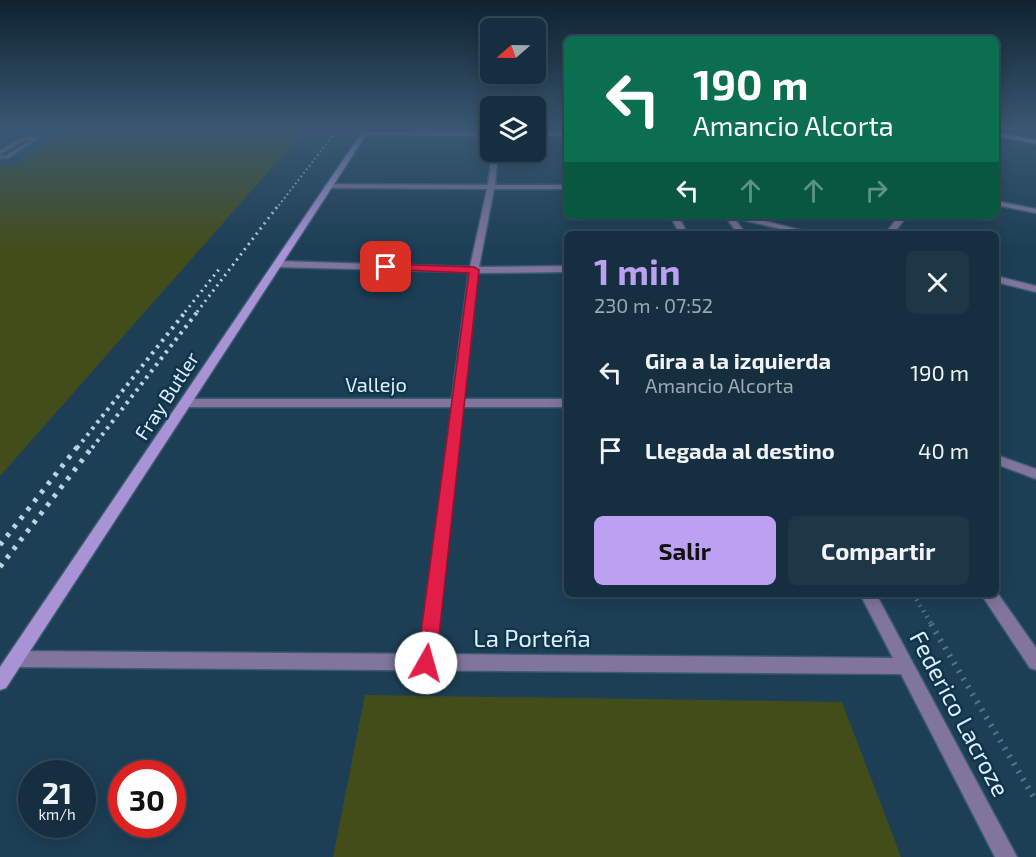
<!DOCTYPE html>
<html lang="es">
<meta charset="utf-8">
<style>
:root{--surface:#152f40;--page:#1e3747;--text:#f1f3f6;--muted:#9da9b1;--line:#344a59;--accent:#bca0f2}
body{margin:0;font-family:"Exo 2",sans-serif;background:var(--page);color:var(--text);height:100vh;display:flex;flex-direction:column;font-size:22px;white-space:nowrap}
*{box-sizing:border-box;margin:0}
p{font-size:20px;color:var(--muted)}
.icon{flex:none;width:33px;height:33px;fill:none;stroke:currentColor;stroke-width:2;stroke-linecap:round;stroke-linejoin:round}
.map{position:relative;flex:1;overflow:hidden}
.details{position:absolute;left:564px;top:231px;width:435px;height:366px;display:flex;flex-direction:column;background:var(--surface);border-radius:9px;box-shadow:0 3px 15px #0003,0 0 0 2px var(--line)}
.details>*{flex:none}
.top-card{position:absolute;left:564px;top:36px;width:435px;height:183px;border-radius:9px;box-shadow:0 3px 15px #0003,0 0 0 2px var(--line);background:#0b6e4f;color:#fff;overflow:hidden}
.needle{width:39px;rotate:250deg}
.fabs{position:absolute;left:480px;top:18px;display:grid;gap:12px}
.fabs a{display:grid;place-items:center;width:66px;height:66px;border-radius:9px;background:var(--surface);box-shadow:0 3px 15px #0003,0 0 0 2px var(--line);font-size:30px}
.speed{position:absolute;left:18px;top:760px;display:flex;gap:12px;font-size:30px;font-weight:700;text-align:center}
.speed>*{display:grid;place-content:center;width:78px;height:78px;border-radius:50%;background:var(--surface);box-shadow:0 3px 15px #0003,0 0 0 2px var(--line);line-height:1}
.speed small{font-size:15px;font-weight:400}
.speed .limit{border:9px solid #d22;background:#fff;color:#111}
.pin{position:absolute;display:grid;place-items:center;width:51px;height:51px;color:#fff;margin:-26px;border-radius:12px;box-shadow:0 3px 9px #0006}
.me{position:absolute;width:66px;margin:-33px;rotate:7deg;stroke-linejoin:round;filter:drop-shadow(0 0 4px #0008)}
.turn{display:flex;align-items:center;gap:21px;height:126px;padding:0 30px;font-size:27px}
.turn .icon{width:78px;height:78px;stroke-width:2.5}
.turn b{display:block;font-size:42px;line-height:51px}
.lanes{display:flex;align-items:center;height:57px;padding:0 30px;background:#0003;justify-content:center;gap:30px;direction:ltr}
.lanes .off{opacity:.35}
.round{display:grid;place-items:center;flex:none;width:63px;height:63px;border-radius:9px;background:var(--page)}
.overview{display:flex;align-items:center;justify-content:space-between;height:102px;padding:0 30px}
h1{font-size:36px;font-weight:700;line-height:45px;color:var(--accent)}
.button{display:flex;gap:12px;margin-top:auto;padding:12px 30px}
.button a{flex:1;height:69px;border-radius:9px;background:var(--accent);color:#111;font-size:24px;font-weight:700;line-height:69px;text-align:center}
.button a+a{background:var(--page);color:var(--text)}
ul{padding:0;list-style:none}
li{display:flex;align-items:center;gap:18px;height:78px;padding:0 30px}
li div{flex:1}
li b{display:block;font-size:22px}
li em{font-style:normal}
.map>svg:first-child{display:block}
</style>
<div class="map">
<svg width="1036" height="857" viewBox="0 0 1036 857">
<rect width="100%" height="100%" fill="#1c3f55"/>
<path fill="#1e4964" d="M0 129 96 130 56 139 14 165 0 167Z"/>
<path fill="#434d1a" d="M96 129H306L0 476V167L14 165 51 141Z
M365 695 842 702 901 857H333Z"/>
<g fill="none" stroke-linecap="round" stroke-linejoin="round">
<defs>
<path id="lane" d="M36 137 37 139 8 158H0V156H6L31 140H24L0 154V151L22 138Z"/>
<path id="street" d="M492 152H498L495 185H567V189H494L479 267 567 266V272L478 273 464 399H567V407H463L435 654 893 658 860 594H876L1017 857H995L901 674 16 667 10 664 7 659 10 654 16 651 419 654 452 407H185L179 403 185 399H452L469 272 277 267 273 264 277 261 470 267 487 189 328 188 325 186 328 184 488 185Z
M996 201 1036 209V213L996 205Z
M670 216H678L688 234H680Z
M725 216H745L816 234H802L734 218 746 234H738Z
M899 216H907L893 234H885Z
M996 276 1036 286V292L996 282Z
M996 455 1036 469V479L996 464Z
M996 591 1036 648V670L1030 668 981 594H996Z"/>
<path id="secondary" d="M362 132H490V136L366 135 6 688 0 690V667Z
M536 132H567V136H536Z"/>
<path id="primary" d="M996 132 1036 140V144L996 136Z"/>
</defs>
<use href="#lane" stroke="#3b5b70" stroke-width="3"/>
<use href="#street" stroke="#3b5b70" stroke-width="3"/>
<use href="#secondary" stroke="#3b5b70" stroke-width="3"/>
<use href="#primary" stroke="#3b5b70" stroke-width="3"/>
<path stroke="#567488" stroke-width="2" stroke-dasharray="1 2" stroke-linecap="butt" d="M689 220 718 218"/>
<path stroke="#567488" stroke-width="4.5" stroke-dasharray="1.5 5" stroke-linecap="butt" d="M913 594 932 625"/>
<path stroke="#567488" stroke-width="6" stroke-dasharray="2 7" stroke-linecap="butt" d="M931 624 1036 801"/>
<use href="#lane" fill="#81749d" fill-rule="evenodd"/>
<use href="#street" fill="#81749d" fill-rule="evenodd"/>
<use href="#secondary" fill="#a993d4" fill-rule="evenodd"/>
<use href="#primary" fill="#c7abff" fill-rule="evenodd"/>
<path stroke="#bbd2e1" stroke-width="2" stroke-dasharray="1.5 3" stroke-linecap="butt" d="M276 209 338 129"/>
<path stroke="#bbd2e1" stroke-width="3" stroke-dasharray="2 4.5" stroke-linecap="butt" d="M185 312 220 268
M197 312 277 207"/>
<path stroke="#bbd2e1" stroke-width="4" stroke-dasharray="3 5" stroke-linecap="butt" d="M77 448 186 311
M92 448 198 311"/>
<path stroke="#bbd2e1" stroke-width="5" stroke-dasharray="4 7" stroke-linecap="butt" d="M0 545 78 446
M0 567 93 446"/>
</g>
<linearGradient id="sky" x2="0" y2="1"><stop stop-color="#0f232f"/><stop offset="0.52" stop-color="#3a5873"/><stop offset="1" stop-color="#3a5873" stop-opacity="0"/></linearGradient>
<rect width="1036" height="249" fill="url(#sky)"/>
<path fill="#e11d48" stroke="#92132f" stroke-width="1.5" d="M386 264 474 267 479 270 436 663 433 669 426 671 420 669 417 663 469 273 383 269V265Z"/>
<g text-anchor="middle" stroke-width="5" stroke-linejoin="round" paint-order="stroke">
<g font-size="20" fill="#dbeffd" stroke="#10344a">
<text x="376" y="392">Vallejo</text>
<text transform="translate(167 396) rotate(-57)" y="7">Fray Butler</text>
</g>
<g font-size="24" fill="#dbeffd" stroke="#10344a">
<text x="532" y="647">La Porteña</text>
<text transform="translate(959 714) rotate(62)" y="8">Federico Lacroze</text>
</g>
</g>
</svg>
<div class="fabs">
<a><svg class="needle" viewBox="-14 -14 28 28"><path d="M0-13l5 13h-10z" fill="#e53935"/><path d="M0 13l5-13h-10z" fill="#9da9b1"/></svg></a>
<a><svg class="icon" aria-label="layers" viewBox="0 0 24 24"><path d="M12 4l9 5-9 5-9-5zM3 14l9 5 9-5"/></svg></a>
</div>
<div class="speed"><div>21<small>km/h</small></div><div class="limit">30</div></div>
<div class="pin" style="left:386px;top:267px;background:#d93025"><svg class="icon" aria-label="arrive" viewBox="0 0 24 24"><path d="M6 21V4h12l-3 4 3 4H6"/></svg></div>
<svg class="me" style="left:426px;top:663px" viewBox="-20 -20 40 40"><circle r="19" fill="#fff"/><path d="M0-13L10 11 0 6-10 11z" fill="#e11d48"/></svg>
<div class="top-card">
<div class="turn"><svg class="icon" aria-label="left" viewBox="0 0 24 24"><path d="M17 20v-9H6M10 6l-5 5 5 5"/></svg><div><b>190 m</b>Amancio Alcorta</div></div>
<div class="lanes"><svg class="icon" aria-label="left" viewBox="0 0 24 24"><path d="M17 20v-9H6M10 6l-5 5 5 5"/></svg><svg class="icon off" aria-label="ahead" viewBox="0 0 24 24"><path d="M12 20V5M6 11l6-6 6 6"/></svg><svg class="icon off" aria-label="ahead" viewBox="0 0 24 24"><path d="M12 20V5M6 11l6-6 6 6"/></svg><svg class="icon off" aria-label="right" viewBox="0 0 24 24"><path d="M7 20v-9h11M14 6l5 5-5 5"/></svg></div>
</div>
<section class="details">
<div class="overview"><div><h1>1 min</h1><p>230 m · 07:52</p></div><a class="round"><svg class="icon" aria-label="close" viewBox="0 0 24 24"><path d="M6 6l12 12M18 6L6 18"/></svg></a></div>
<ul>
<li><svg class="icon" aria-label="left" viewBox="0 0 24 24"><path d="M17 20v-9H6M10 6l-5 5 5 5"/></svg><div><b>Gira a la izquierda</b><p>Amancio Alcorta</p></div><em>190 m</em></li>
<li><svg class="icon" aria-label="arrive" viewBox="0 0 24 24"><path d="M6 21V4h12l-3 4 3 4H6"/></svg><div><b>Llegada al destino</b></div><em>40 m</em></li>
</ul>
<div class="button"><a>Salir</a><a>Compartir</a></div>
</section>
</div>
